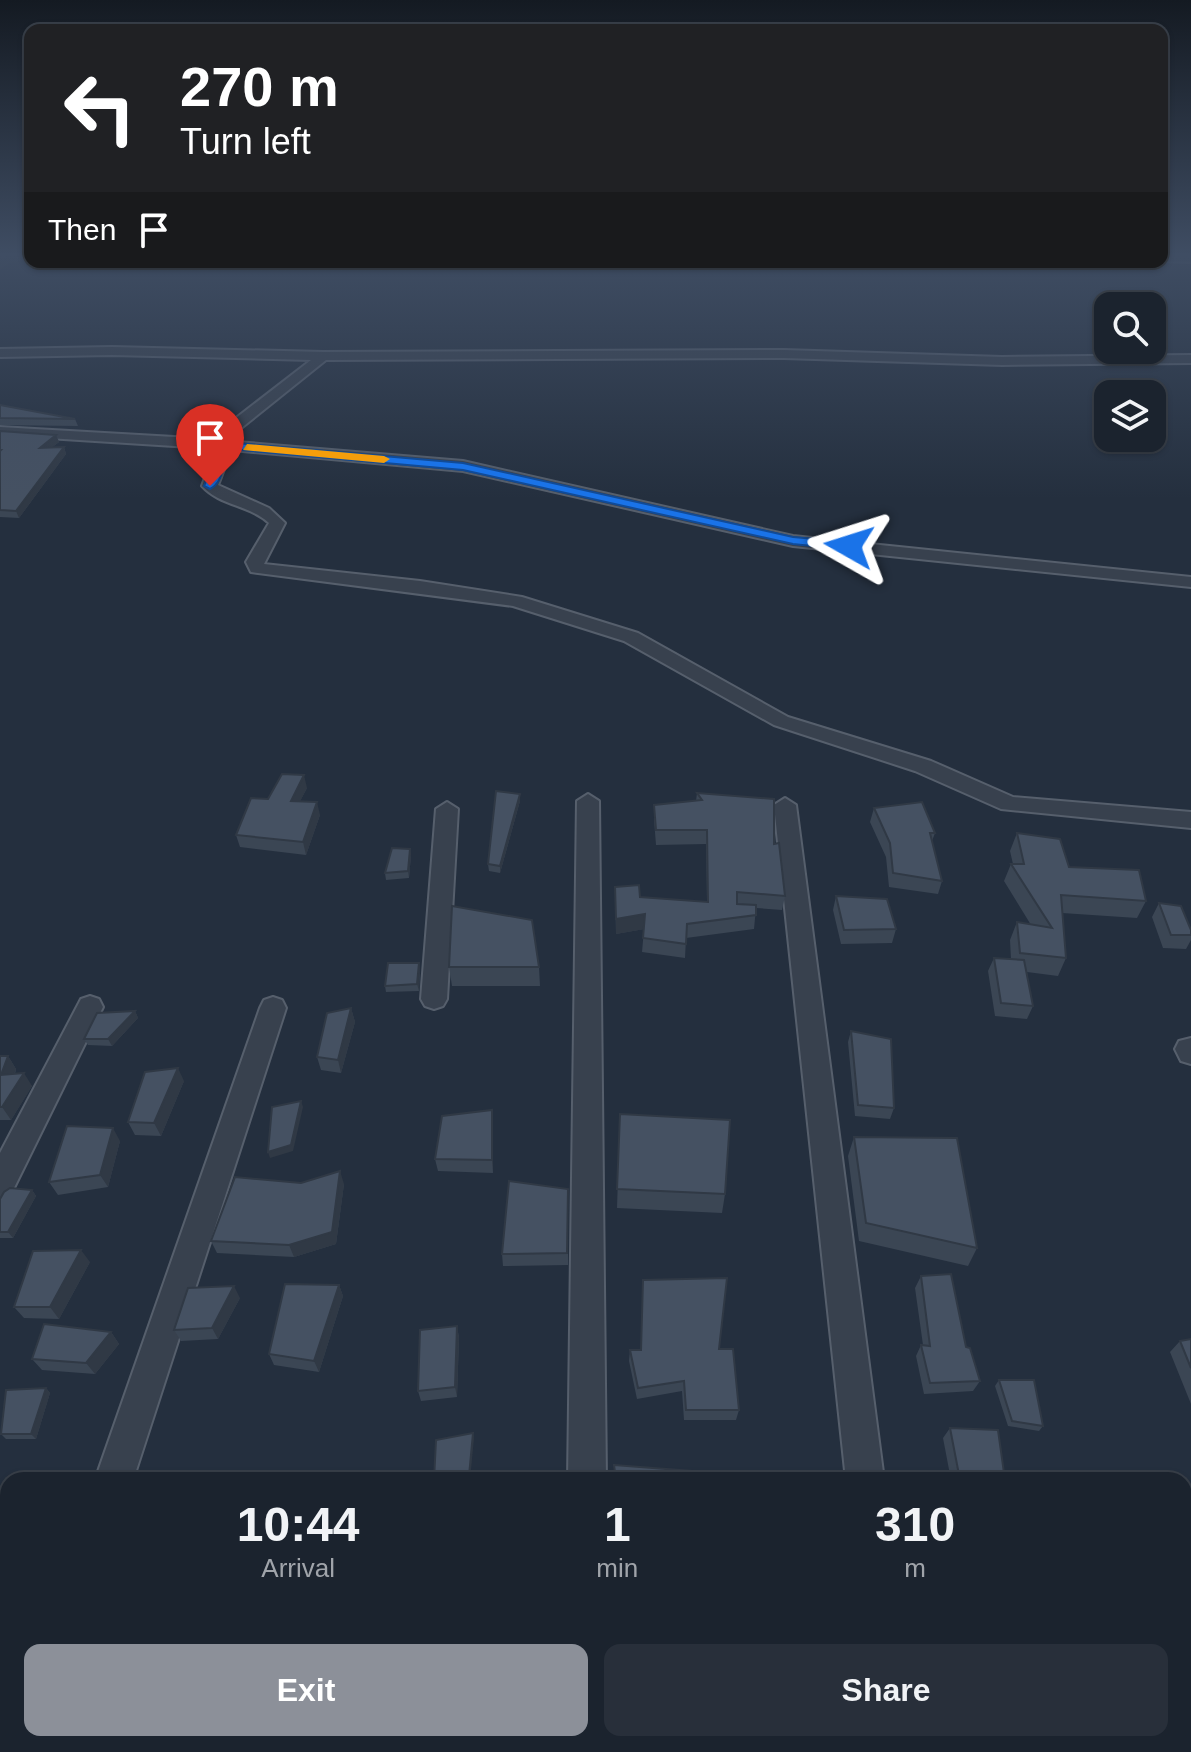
<!DOCTYPE html>
<style>
:root{--surface:#1b232e;--page:#282f3a;--text:#f1f3f6;--muted:#a0a4aa;--line:#39404a;--accent:#8c9099}
body{margin:0;font-family:Arial,sans-serif;background:var(--page);color:var(--text);height:100vh;display:flex;flex-direction:column;font-size:30px;white-space:nowrap}
*{box-sizing:border-box;margin:0}
p{font-size:26px;color:var(--muted)}
.icon{flex:none;width:44px;height:44px;fill:none;stroke:currentColor;stroke-width:2;stroke-linecap:round;stroke-linejoin:round}
.map{position:relative;flex:1;overflow:hidden}
.panel{position:absolute;left:0px;top:1472px;width:1192px;height:280px;display:flex;flex-direction:column;background:var(--surface);border-radius:24px 24px 0 0;box-shadow:0 2px 6px #0004,0 0 0 2px var(--line)}
.panel>*{flex:none}
.banner{position:absolute;left:24px;top:24px;width:1144px;height:244px;border-radius:16px;box-shadow:0 2px 6px #0004,0 0 0 2px var(--line);background:#202124;color:#fff;overflow:hidden}
.tools{position:absolute;left:1094px;top:292px;display:grid;gap:16px}
.tools a{display:grid;place-items:center;width:72px;height:72px;border-radius:16px;background:var(--surface);box-shadow:0 2px 6px #0004,0 0 0 2px var(--line);font-size:40px}
.pin{position:absolute;display:grid;place-items:center;width:68px;height:68px;color:#fff;margin:-82px -34px;border-radius:50% 50% 50% 0;rotate:-45deg;box-shadow:0 0 8px #0007}
.pin .icon{rotate:45deg}
.me{position:absolute;width:88px;margin:-44px;rotate:276deg;stroke-linejoin:round;filter:drop-shadow(0 0 6px #0008)}
.turn{display:flex;align-items:center;gap:28px;height:168px;padding:0 24px;font-size:36px}
.turn .icon{width:104px;height:104px;stroke-width:2.5}
.turn b{display:block;font-size:56px;line-height:68px}
.then{display:flex;align-items:center;height:76px;padding:0 24px;background:#0003;gap:16px;font-size:30px}
.eta{display:flex;justify-content:space-evenly;align-items:center;height:136px;text-align:center}
.eta b{font-size:48px;font-weight:800;line-height:56px}
.primary-button{display:flex;gap:16px;margin-top:auto;padding:16px 24px}
.primary-button a{flex:1;height:92px;border-radius:16px;background:var(--accent);color:#fff;font-size:32px;font-weight:800;line-height:92px;text-align:center}
.primary-button a+a{background:var(--page);color:var(--text)}
.map>svg:first-child{display:block}
</style>
<div class="map">
<svg width="1191" height="1752" viewBox="0 0 1191 1752">
<rect width="100%" height="100%" fill="#242f3e"/>
<g fill="none" stroke-linecap="round" stroke-linejoin="round">
<defs>
<path id="street" d="M1162 255 1191 256V262L1162 261Z
M112 347 323 352 784 350 1002 357 1191 355V363L1002 365 784 358 326 360 225 441 463 461 793 536 1191 577V587L793 546 463 471 221 449 226 464 218 485 269 508 285 523 264 564 420 581 522 597 638 633 788 717 931 761 1013 797 1191 812V828L1001 809 915 771 774 725 624 641 513 606 251 572 246 562 269 523C250 505 220 506 202 486L210 464 206 448 0 435V427L209 439 311 360 112 355 0 357V349Z
M588 794 599 801 606 1480H568L577 801Z
M785 798 796 805 884 1480H846L774 805Z
M447 802 458 809 447 999 443 1006 434 1009 425 1006 421 999 436 809Z
M90 996 99 999 103 1007 11 1194 0 1198V1153L81 999Z
M273 997 282 1000 286 1008 133 1480H95L260 1008 264 1000Z
M1191 1038V1064L1181 1061 1175 1049 1179 1041Z"/>
</defs>
<use href="#street" stroke="#565f6c" stroke-width="4"/>
<use href="#street" fill="#38414e" fill-rule="evenodd"/>
</g>
<path fill="#3b4654" d="M0 405 75 419 78 426 0 425Z
M0 431 56 435 59 442 51 448 64 447 66 454 19 518 0 517Z
M307 788 300 801 320 815 306 855 240 847 236 835 268 799Z
M697 793 774 844 785 896 782 910 756 908 754 929 686 938 685 958 642 952 644 929 616 934 615 887 640 897 707 902 706 844 656 845 654 820V805L696 801Z
M520 794V801L500 873 489 871 488 864Z
M874 808 935 833 932 841 942 881 938 894 889 887 886 857 870 822Z
M1017 833 1069 867 1146 901 1137 918 1062 913 1066 958 1058 976 1027 972 1033 1006 1027 1019 995 1016 988 971 994 958 1011 959 1010 940 1017 922 1031 925 1004 881 1011 864H1013L1010 851Z
M410 849 411 855 409 878 386 880 385 873Z
M836 896 896 929 892 943 841 944 833 910Z
M1159 903 1191 930V940L1186 949 1163 948 1152 917Z
M419 963 420 970 419 991 386 992 385 986Z
M449 967H539L540 986H452Z
M351 1008 355 1022 341 1073 321 1070 317 1057Z
M135 1011 138 1018 112 1046 88 1045 84 1039Z
M851 1031 894 1108 890 1119 855 1116 848 1042Z
M0 1056H8L16 1069 15 1074 32 1086 11 1120H0Z
M184 1081 161 1136 135 1135 128 1122Z
M492 1110 493 1123V1173L438 1171 435 1159Z
M620 1114 725 1194 722 1213 617 1208Z
M854 1137 977 1248 968 1266 859 1241 848 1156Z
M120 1141 108 1187 58 1195 49 1182Z
M301 1183 344 1184 336 1244 294 1257 217 1253 211 1241Z
M32 1190 36 1196 13 1238H0V1199Z
M568 1202V1265L503 1266 502 1254Z
M90 1262 59 1319 24 1318 14 1307Z
M921 1276 966 1347 980 1381 973 1391 924 1394 916 1356 921 1345H923L915 1288Z
M339 1285 343 1296 319 1372 274 1365 269 1354Z
M240 1298 218 1339 181 1341 174 1330Z
M457 1326 459 1338 457 1397 421 1401 418 1391Z
M111 1332 119 1344 95 1374 42 1370 32 1359Z
M1191 1339V1404L1170 1352 1180 1341Z
M630 1350 739 1410 736 1420H684L682 1391 637 1399 629 1361Z
M999 1380 1043 1426 1039 1431 1008 1426 995 1386Z
M46 1388 50 1393 36 1439H6L1 1434Z
M950 1428 1005 1480H951L943 1438Z"/>
<path fill="#303945" d="M19 254H30V259L10 263 0 269V261L8 256Z
M56 435 59 442 42 455 40 448Z
M64 447 66 454 19 518 16 511Z
M304 775 307 788 294 813 291 801Z
M520 794V801L500 873V866Z
M317 802 320 815 306 855 303 842Z
M410 849 411 855 409 878 408 871Z
M645 914V929L616 934V919Z
M419 963 420 970 419 991 417 984Z
M351 1008 355 1022 341 1073 338 1060Z
M135 1011 138 1018 112 1046 108 1039Z
M8 1056 16 1069 9 1088 1 1075Z
M178 1068 184 1081 161 1136 154 1123Z
M24 1073 32 1086 11 1120 2 1107Z
M301 1101 303 1107 293 1151 270 1158 268 1152Z
M492 1110 493 1123V1173L492 1160Z
M113 1128 120 1141 108 1187 100 1175Z
M340 1171 344 1184 336 1244 294 1257 289 1245Z
M32 1190 36 1196 13 1238 8 1232Z
M81 1250 90 1262 59 1319 50 1307Z
M339 1285 343 1296 319 1372 314 1361Z
M234 1286 240 1298 218 1339 212 1328Z
M457 1326 459 1338 457 1397 455 1387Z
M111 1332 119 1344 95 1374 86 1363Z
M46 1388 50 1393 36 1439 31 1434Z
M473 1433 474 1438 470 1480H453Z"/>
<path fill="#455162" stroke="#303945" stroke-width="2" d="M0 254H19L8 256 0 261Z
M0 405 75 419 0 418Z
M0 431 56 435 40 448 64 447 16 511 0 510V451L1 450H0Z
M282 774 304 775 291 801 317 802 303 842 236 835 251 798 268 799Z
M496 791 520 794 500 866 488 864Z
M697 793 774 799V844L779 843 785 896 737 892V904L756 905V915L687 924 686 944 643 938 645 914 616 919 615 887 639 885 640 897 708 902 707 830H656L654 805 702 800Z
M922 802 935 833H930L942 881 893 873 890 843 874 808Z
M1017 833 1060 839 1069 867 1139 870 1146 901 1061 895 1066 958 1020 953 1017 922 1052 928 1011 864H1024Z
M392 848 410 849 408 871 385 873Z
M836 896 887 899 896 929 844 930Z
M1159 903 1181 906 1191 930V935H1171Z
M452 906 532 920 539 967H449Z
M994 958 1024 960 1033 1006 1001 1003Z
M388 963H419L417 984 385 986Z
M351 1008 338 1060 317 1057 327 1013Z
M135 1011 108 1039H84L97 1013Z
M851 1031 891 1039 894 1108 858 1105Z
M0 1056H8L1 1075 24 1073 2 1107H0Z
M178 1068 154 1123 128 1122 145 1072Z
M301 1101 291 1145 268 1152 272 1107Z
M492 1110V1160L435 1159 442 1116Z
M620 1114 730 1120 725 1194 617 1189Z
M67 1126 113 1128 100 1175 49 1182Z
M854 1137 957 1138 977 1248 866 1223Z
M340 1171 332 1232 289 1245 211 1241 235 1177 301 1183Z
M509 1181 568 1189 567 1253 502 1254Z
M10 1188 32 1190 8 1232H0V1199L4 1192Z
M81 1250 50 1307H14L33 1251Z
M951 1274 966 1347 970 1348 980 1381 930 1383 921 1345 930 1346 921 1276Z
M727 1278 719 1349H733L739 1410H686L684 1381 638 1388 630 1350H641L643 1280Z
M285 1284 339 1285 314 1361 269 1354Z
M234 1286 212 1328 174 1330 188 1288Z
M44 1324 111 1332 86 1363 32 1359Z
M457 1326 455 1387 418 1391 420 1330Z
M1191 1339V1368L1180 1341Z
M999 1380H1034L1043 1426 1012 1421Z
M46 1388 31 1434H1L6 1390Z
M950 1428 998 1430 1005 1480H960Z
M473 1433 469 1476 453 1480H434L436 1440Z
M614 1465 692 1471V1480H616Z
M530 1477V1480H511Z"/>
<linearGradient id="sky" x2="0" y2="1"><stop stop-color="#141a22"/><stop offset="0.51" stop-color="#3f4d63"/><stop offset="1" stop-color="#3f4d63" stop-opacity="0"/></linearGradient>
<rect width="1191" height="499" fill="url(#sky)"/>
<path fill="#1a73e8" stroke="#114b97" stroke-width="2" d="M212 441 463 463 793 537 849 542 856 546 849 550 793 544 463 470 219 448C223 462 225 481 210 489L204 486 213 464 206 444Z"/>
<path fill="#f59e0b" d="M247 444 384 456 390 459 384 463 243 450Z"/>
</svg>
<div class="tools">
<a><svg class="icon" aria-label="search" viewBox="0 0 24 24"><circle cx="10" cy="10" r="6"/><path d="M15 15l6 6"/></svg></a>
<a><svg class="icon" aria-label="layers" viewBox="0 0 24 24"><path d="M12 4l9 5-9 5-9-5zM3 14l9 5 9-5"/></svg></a>
</div>
<div class="pin" style="left:210px;top:486px;background:#d93025"><svg class="icon" aria-label="arrive" viewBox="0 0 24 24"><path d="M6 21V4h12l-3 4 3 4H6"/></svg></div>
<svg class="me" style="left:849px;top:546px" viewBox="-20 -20 40 40"><path d="M0-17L14 15 0 8-14 15z" fill="#1a73e8" stroke="#fff" stroke-width="4"/></svg>
<div class="banner">
<div class="turn"><svg class="icon" aria-label="left" viewBox="0 0 24 24"><path d="M17 20v-9H6M10 6l-5 5 5 5"/></svg><div><b>270 m</b>Turn left</div></div>
<div class="then">Then<svg class="icon" aria-label="arrive" viewBox="0 0 24 24"><path d="M6 21V4h12l-3 4 3 4H6"/></svg></div>
</div>
<section class="panel">
<div class="eta">
<div><b>10:44</b><p>Arrival</p></div>
<div><b>1</b><p>min</p></div>
<div><b>310</b><p>m</p></div>
</div>
<div class="primary-button"><a>Exit</a><a>Share</a></div>
</section>
</div>
